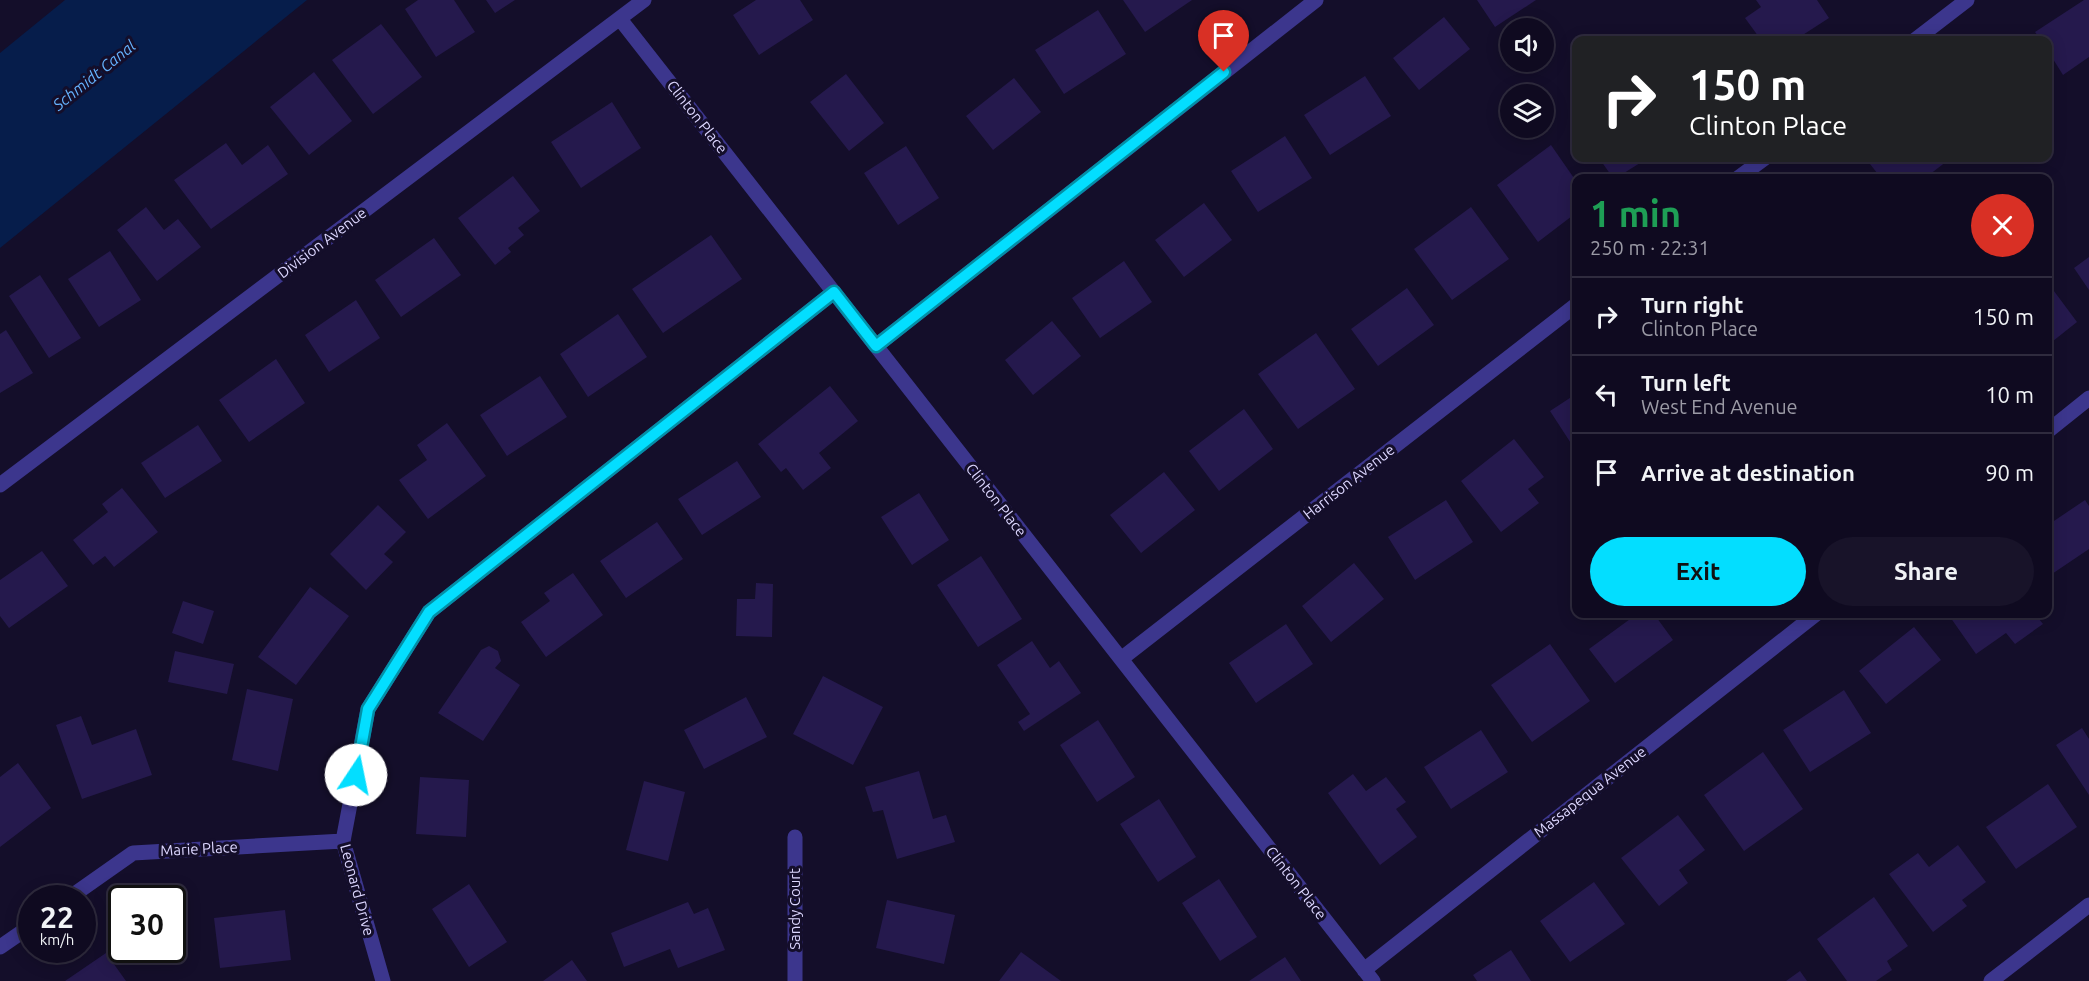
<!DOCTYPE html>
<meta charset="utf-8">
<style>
:root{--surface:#0f0a20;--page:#181329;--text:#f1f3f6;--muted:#9b9aa5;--line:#2f2b3e;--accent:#03deff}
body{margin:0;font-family:Ubuntu,sans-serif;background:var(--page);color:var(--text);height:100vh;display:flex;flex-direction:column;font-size:22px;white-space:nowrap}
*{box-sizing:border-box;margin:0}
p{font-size:20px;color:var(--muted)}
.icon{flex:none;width:33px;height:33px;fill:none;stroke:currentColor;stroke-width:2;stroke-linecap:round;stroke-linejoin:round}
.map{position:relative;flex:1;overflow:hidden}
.sheet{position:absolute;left:1572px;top:174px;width:480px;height:444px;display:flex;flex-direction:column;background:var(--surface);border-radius:12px;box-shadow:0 3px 15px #0003,0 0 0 2px var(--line)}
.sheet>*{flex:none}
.hud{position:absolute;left:1572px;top:36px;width:480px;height:126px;border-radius:12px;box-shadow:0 3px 15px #0003,0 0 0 2px var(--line);background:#202124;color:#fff;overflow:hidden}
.buttons{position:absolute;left:1500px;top:18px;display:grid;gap:12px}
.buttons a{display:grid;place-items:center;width:54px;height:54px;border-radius:50%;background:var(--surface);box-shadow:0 3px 15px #0003,0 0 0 2px var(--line);font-size:30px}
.speed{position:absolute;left:18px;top:885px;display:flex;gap:12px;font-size:30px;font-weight:700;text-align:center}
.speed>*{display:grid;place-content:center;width:78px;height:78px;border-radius:50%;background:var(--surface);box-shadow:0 3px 15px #0003,0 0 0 2px var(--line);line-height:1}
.speed small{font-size:15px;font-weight:400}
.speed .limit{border:3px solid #111;border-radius:9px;background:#fff;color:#111}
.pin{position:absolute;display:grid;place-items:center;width:51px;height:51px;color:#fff;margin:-62px -26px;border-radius:50% 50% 50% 0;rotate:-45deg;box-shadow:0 0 6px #0007}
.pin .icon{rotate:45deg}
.me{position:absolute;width:66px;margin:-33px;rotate:11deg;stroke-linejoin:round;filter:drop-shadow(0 0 4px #0008)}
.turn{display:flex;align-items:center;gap:21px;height:126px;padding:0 18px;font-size:27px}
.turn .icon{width:78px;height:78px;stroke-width:2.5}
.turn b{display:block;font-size:42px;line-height:51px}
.round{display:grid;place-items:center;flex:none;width:63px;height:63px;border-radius:32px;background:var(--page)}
.overview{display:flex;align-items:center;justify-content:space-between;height:102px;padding:0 18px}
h1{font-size:36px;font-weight:700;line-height:45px;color:#1e9e55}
.action{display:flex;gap:12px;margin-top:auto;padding:12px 18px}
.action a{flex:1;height:69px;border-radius:36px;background:var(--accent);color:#111;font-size:24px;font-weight:700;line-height:69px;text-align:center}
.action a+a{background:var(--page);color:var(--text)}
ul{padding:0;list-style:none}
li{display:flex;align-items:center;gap:18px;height:78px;padding:0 18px;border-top:2px solid var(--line)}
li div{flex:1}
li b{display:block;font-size:22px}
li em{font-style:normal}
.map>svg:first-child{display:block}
</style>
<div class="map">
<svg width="2089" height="981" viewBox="0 0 2089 981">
<rect width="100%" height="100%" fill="#140e2a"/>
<path fill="#061d4b" d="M65 0H307L0 248V53Z"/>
<path fill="#25194d" d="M418 0H454L475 32 436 57 405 9Z
M486 0H515L495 13Z
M756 0H800L813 20 759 55 733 15Z
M1123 0H1192L1145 32Z
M1477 0H1536L1495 27Z
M1756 0H1817L1829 18 1795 40H1761L1745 18 1761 7Z
M2084 0H2089V57L2063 75 2048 51V40H2041L2035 32Z
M1098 10 1126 54 1064 94 1035 50Z
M1444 17 1470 49 1419 90 1393 58Z
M381 24 422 77 373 114 332 60Z
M314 72 352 121 309 155 270 107Z
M846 74 884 123 849 151 810 102Z
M1365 76 1391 116 1330 155 1304 115Z
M1014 78 1041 112 993 150 966 116Z
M612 102 641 148 581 188 551 142Z
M1285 136 1312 178 1258 212 1231 171Z
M226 143 242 165 268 145 288 174 211 229 174 180Z
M1551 145 1576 181V213L1538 242 1497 185Z
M906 146 939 198 898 225 864 173Z
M1599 158H1648L1616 178H1613Z
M1877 158H1951L1925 178H1881L1870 164Z
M513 176 540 211 518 228 524 235 508 248 511 252 495 265 458 218Z
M1204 203 1232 240 1184 277 1155 240Z
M146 207 164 230 178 219 201 247 157 281 117 230Z
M1471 207 1509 259 1452 300 1414 249Z
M711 235 742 279 663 333 632 289Z
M434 238 461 275 401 317 375 280Z
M110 251 141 300 99 327 68 279Z
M2089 257V290L2074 268Z
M1124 261 1152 302 1100 338 1072 298Z
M40 275 81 338 49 358 9 296Z
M2048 283 2077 322 2048 345Z
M1407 288 1434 325 1378 366 1351 329Z
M356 300 380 338 329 372 305 335Z
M618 314 647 357 588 397 560 354Z
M1052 321 1081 356 1033 395 1005 360Z
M6 330 33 373 0 393V334Z
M1316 333 1355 389 1298 429 1258 374Z
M276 359 305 403 249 442 219 400Z
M540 376 567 417 507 456 480 415Z
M830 386 858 421 819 453 831 468 803 490 786 468 781 472 758 444Z
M1576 394V451L1550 411Z
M1244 409 1273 449 1219 491 1189 451Z
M447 423 486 476 428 519 399 480 427 460 417 445Z
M198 425 222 461 165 498 141 463Z
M1514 439 1544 477 1528 489 1539 503 1501 532 1461 481Z
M737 461 761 497 702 535 678 499Z
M1164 472 1195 510 1141 553 1110 515Z
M122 488 158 532 114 567 105 556 93 565 73 540 108 512 102 504Z
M919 493 949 540 912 565 881 517Z
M1446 500 1473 542 1415 580 1388 537Z
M2085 500 2089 506V549L2049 576 2048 525Z
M378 505 406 532 384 554 393 562 366 590 330 554Z
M657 522 683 559 626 598 600 561Z
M42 551 68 586 9 628 0 616V580Z
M981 556 1022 619 978 647 937 585Z
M1354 563 1384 599 1331 642 1302 606Z
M573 573 603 615 546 657 521 622 550 601 544 593Z
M756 583 773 584 772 637 736 636 737 599H755Z
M310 587 349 616 296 685 258 657Z
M183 601 214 611 203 644 172 633Z
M1637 614H1654L1673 640 1615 683 1589 649Z
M1948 614H2035L2043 624 2015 644 2006 633 1976 654Z
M1286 624 1313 664 1256 703 1229 663Z
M1914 627 1941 660 1886 704 1859 671Z
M1032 641 1050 668 1059 661 1081 693 1024 731 1018 722 1030 714 997 665Z
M1550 644 1590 701 1532 742 1491 685Z
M489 646 498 651 501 661 495 668 520 685 483 741 438 713 481 650Z
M175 651 234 664 227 694 168 682Z
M823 676 883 707 853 765 793 734Z
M247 689 293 699 278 771 232 760Z
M1844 690 1871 733 1810 772 1783 730Z
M746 697 767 737 704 769 684 730Z
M81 716 92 745 136 729 152 775 82 799 56 725Z
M1098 720 1135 777 1097 802 1060 745Z
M2082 728 2089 739V795L2056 745Z
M1481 730 1508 772 1451 809 1424 767Z
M1763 752 1803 809 1744 851 1704 795Z
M18 763 51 808 0 847V777Z
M919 771 933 819 946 815 955 842 897 859 883 810 873 812 865 787Z
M1353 774 1366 791 1386 777 1406 802 1396 809 1417 837 1380 865 1328 793Z
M420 777 469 780 466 837 416 834Z
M644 781 685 792 668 861 626 850Z
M2048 784 2077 827 2016 869 1986 827Z
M1159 799 1196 857 1158 882 1120 824Z
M1678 815 1705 850 1679 870 1688 883 1659 906 1621 858Z
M1958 845 1986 882 1962 900 1967 906 1933 932 1889 874 1918 853 1929 867Z
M1219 879 1257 937 1220 961 1182 903Z
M1594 882 1625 924 1570 962 1540 921Z
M469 884 507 942 469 967 432 909Z
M1874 897 1908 946 1887 961 1892 970 1876 981H1847L1817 939Z
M887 900 955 915 944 964 876 948Z
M688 902 694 914 708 908 725 950 678 968 670 949 624 967 611 933Z
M285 910 291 960 220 968 214 918Z
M1511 950 1531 981H1477L1473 975Z
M1021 952 1061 981H999Z
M106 953 126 981H65Z
M1285 957 1301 981H1249Z
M572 960 587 981H543Z
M1800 971 1807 981H1786Z"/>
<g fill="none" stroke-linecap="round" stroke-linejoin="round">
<path stroke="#3c368d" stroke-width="15" d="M620 19 1373 981
M1915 40 1967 0
M1738 178 1765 158
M876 346 1316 0
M2048 431 2089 398
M0 485 644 0
M1121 659 1576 305
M69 898 133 853 343 841
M0 947 32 925
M1364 970 1816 614
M383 981 343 841 368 709 429 612 834 292
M795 981V837
M1991 981 2089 905"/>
</g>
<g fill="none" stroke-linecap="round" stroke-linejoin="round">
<defs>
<path id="route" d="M356 775 368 709 429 612 834 292 876 346 1224 72"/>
</defs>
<use href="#route" stroke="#0290a6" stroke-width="15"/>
<use href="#route" stroke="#03deff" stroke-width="10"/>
</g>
<g text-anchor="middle" stroke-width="6" stroke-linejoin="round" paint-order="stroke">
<g font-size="15" fill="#ddd7ff" stroke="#140e2a">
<text transform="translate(697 117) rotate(52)" y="5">Clinton Place</text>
<text transform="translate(322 243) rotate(-37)" y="5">Division Avenue</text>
<text transform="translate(1349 482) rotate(-38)" y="5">Harrison Avenue</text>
<text transform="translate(996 500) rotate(52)" y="5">Clinton Place</text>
<text transform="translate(1590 792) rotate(-38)" y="5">Massapequa Avenue</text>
<text transform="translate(199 849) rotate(-3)" y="5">Marie Place</text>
<text transform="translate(1296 883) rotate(52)" y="5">Clinton Place</text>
<text transform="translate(357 890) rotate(75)" y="5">Leonard Drive</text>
<text transform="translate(795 909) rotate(-90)" y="5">Sandy Court</text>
</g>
<g font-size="16" font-style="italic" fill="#65b3ff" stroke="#140e2a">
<text transform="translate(94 75) rotate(-39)" y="6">Schmidt Canal</text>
</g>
</g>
</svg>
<div class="buttons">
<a><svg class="icon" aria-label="sound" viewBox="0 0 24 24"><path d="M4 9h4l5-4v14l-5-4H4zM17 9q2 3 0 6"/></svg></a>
<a><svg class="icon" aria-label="layers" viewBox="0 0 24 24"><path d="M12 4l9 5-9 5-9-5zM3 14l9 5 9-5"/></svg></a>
</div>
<div class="speed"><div>22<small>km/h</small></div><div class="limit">30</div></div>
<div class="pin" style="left:1224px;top:72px;background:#d93025"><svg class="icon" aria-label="arrive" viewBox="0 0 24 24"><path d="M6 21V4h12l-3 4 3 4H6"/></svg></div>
<svg class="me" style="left:356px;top:775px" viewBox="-20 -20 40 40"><circle r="19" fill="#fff"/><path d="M0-13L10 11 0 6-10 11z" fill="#03deff"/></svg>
<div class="hud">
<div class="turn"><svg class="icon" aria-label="right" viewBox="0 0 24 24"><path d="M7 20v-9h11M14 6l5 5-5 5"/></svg><div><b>150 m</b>Clinton Place</div></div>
</div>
<section class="sheet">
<div class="overview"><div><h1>1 min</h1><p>250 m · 22:31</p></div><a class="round" style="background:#d93025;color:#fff"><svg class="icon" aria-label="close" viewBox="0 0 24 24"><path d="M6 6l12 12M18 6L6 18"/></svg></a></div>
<ul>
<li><svg class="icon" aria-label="right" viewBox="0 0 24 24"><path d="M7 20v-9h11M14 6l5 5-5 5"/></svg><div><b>Turn right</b><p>Clinton Place</p></div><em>150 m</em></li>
<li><svg class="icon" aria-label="left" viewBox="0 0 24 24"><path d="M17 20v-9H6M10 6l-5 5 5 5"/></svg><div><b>Turn left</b><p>West End Avenue</p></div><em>10 m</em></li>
<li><svg class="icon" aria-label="arrive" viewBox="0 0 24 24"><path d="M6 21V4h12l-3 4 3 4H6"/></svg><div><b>Arrive at destination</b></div><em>90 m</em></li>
</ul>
<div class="action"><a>Exit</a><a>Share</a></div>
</section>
</div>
